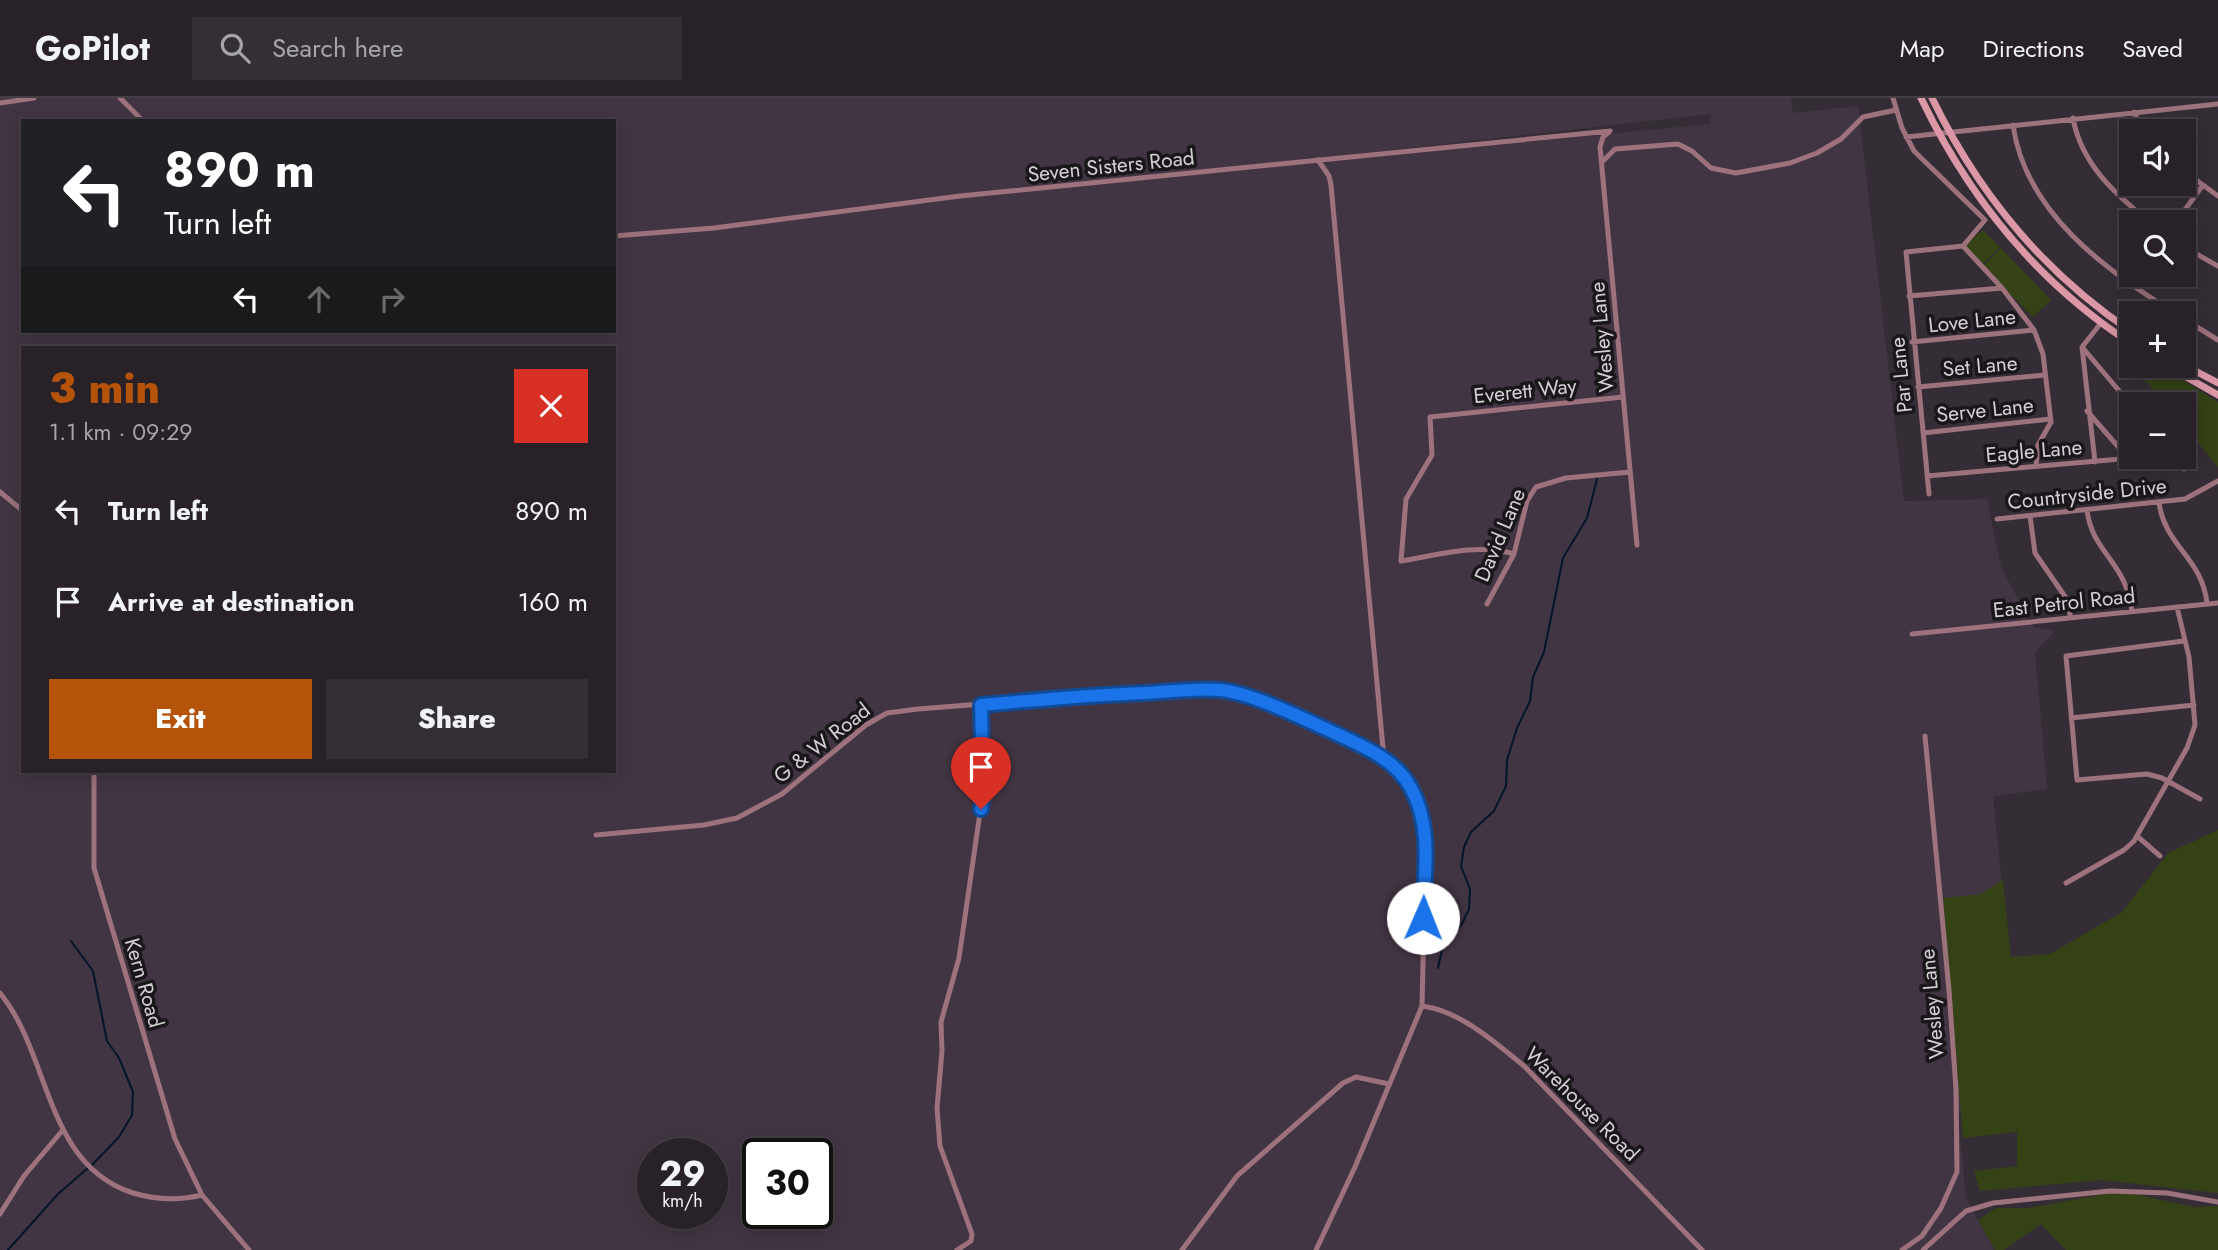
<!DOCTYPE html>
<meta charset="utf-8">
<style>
:root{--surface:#282228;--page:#342f34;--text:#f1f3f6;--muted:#a5a4a8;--line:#443f45;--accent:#b45309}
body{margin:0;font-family:Jost,sans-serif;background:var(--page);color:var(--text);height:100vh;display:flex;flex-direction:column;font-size:26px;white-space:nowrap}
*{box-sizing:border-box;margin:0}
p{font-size:23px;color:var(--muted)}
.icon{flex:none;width:38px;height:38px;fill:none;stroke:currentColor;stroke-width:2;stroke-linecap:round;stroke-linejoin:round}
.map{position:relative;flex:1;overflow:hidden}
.side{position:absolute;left:21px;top:248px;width:595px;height:427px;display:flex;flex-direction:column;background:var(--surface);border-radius:0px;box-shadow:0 4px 18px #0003,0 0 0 2px var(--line)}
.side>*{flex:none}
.hud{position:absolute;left:21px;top:21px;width:595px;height:214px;border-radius:0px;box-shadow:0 4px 18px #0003,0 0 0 2px var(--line);background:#202124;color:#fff;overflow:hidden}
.tools{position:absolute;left:2119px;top:21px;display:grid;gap:14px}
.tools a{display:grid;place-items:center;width:77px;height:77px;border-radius:0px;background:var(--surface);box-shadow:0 4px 18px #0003,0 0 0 2px var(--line);font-size:35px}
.speed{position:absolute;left:637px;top:1040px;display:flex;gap:14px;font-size:35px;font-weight:700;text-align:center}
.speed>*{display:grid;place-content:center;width:91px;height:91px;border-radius:50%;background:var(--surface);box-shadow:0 4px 18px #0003,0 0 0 2px var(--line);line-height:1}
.speed small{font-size:18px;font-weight:400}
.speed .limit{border:4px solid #111;border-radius:10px;background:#fff;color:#111}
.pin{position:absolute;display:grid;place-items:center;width:60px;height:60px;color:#fff;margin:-72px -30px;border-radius:50% 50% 50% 0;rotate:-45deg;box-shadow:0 0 7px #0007}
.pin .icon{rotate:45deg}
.me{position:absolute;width:77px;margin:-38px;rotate:1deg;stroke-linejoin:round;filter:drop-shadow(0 0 5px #0008)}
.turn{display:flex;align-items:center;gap:24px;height:147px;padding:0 28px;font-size:32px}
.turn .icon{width:91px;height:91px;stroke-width:2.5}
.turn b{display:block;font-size:49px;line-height:60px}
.lanes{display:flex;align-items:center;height:66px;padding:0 28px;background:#0003;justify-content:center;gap:35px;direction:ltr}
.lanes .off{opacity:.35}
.round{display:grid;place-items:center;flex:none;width:74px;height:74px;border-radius:0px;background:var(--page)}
.head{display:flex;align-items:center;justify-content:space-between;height:119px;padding:0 28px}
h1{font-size:42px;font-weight:800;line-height:52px;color:var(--accent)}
.action{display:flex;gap:14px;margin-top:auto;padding:14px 28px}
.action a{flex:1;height:80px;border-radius:0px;background:var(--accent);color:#fff;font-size:28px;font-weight:800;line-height:80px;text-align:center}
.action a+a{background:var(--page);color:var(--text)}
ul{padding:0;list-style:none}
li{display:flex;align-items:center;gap:21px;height:91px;padding:0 28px}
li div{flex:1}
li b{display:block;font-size:26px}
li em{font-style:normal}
header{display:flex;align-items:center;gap:42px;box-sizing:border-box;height:98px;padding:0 35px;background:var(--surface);border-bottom:2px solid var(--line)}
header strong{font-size:33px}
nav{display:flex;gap:38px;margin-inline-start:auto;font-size:24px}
.search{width:490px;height:63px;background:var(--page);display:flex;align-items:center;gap:18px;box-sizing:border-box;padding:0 24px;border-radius:0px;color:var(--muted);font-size:26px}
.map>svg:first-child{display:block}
</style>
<header>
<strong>GoPilot</strong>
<div class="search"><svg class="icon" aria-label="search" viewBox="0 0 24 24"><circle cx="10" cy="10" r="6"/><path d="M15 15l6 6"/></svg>Search here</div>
<nav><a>Map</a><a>Directions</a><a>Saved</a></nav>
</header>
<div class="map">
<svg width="2218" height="1152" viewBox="0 0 2218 1152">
<rect width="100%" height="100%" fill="#352d36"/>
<path fill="#423543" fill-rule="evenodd" d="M0 0H1791L1793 15 1858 8 1904 403 1987 401 2001 469 2032 528 2055 533 2035 554 2047 691 1993 698 2018 941 2000 1013 1958 1014 1966 1100 1994 1152H0ZM1710 16 1711 26 1357 60 1356 56ZM23 23H614V233H23ZM23 250H614V674H23ZM653 1055H712V1115H653ZM758 1055H817V1115H758Z"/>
<path fill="#344215" d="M1983 132 2000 149 1982 167 1964 148Z
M2001 150 2051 202 2033 219 1983 168Z
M2132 268H2160L2218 304V369L2184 328V306H2166Z
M2218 732V1095L2102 1082 1980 1093 1974 1073 2017 1068V1034L1963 1040 1943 800 1981 796 2003 782 2011 859 2050 856 2122 814 2168 755Z
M2121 1093 2194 1109 2218 1108V1152H2066L2041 1126 2004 1152H1995L1978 1122 1996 1110H2028Z"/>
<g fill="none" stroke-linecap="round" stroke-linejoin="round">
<path stroke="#02152a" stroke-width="2" d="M71 843 93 873 107 943 119 960 133 994 132 1017 119 1039 92 1067
M1438 870 1443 847 1462 826 1469 811 1470 791 1461 768 1464 749 1471 734 1494 713 1506 688 1507 662 1517 630 1530 603 1533 579 1544 554 1563 460 1587 420 1597 381
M8 1152 58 1096 88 1070"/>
<path stroke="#9d727c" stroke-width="5" d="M120 0 143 23
M1893 0 1902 30 1914 53 1985 122 1963 148 1906 154 1929 396
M0 5 34 0
M2134 14 2143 33
M2073 20C2081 66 2116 97 2150 124
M2013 27C2025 114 2105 172 2175 215
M1610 33 1603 39 1600 49 1637 447
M1906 39 2218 6
M1318 62 1329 78 1331 87 1384 661
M1602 64 1615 51 1678 46 1692 53 1711 70 1736 75 1790 65 1817 55 1841 41 1863 19 1896 12
M2184 73 2218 98
M2176 124 2203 87
M614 138 714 130 960 98 1610 33
M1963 148 2002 190 2034 232 2043 256 2051 324 2038 347 2036 368
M2184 149 2218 168
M2131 186 2137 177
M1909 198 2002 190
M2184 221 2218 242
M1912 244 2034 232
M2082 249 2095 364
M2082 249 2132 308
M2082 249 2101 225
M1918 289 2045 277
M2087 313 2128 360
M1923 335 2050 321
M2175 359 2184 371
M1927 378 2143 359
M0 394 23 413
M2159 404C2164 448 2203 460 2207 506
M2087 412C2092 455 2127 464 2132 514
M2030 418 2035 455 2066 500 2071 520
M1997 421 2185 401 2218 383
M1514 456C1477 445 1438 457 1401 463L1406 401 1432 357 1430 319 1623 299
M1487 506 1514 456 1527 403 1536 389 1566 380 1630 374
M1912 536 2218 505
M2184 543 2066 558 2077 682 2147 676 2162 680 2200 701
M2071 620 2194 607
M94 674V770L175 1041 202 1097 249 1152
M596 737 704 727 737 720 782 696 866 627 887 615 918 611 1083 598 1222 592 1278 611 1376 655 1398 672 1410 688 1419 709 1426 739 1422 908 1355 1069 1316 1152
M2137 738 2160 758
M2066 785 2124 752 2134 743 2187 650 2195 627 2189 559 2177 509
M0 895C51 957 44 1066 133 1095 157 1102 178 1103 202 1097
M1422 908C1459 912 1496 945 1524 968L1702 1152
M0 1116 24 1078 62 1033
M957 1152 971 1143 972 1136 940 1048 937 1010 942 953 941 924 959 860 983 694 981 607
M1182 1152 1237 1078 1343 985 1356 979 1389 986
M1902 1152 1922 1138 1941 1110 1957 1074 1956 991 1949 892 1925 638
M1923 1152 1966 1113 1993 1105 2110 1093 2167 1095 2218 1104"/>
<path stroke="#db97a6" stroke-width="7" d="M1921 0C1969 100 2038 185 2132 246
M1932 0C1978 95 2044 175 2132 234
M2184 267 2218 285
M2167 268 2218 297"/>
</g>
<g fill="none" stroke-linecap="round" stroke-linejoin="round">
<defs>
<path id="route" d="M981 711 983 694 981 607C1035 602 1090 597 1145 595 1170 594 1195 590 1220 592 1253 595 1308 623 1339 637 1366 650 1396 662 1411 690 1433 730 1424 776 1423 820"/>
</defs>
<use href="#route" stroke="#114b97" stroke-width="18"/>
<use href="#route" stroke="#1a73e8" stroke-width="12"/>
</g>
<g text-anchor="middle" stroke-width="7" stroke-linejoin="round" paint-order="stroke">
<g font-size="21" fill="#d4cfd5" stroke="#1a171b">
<text transform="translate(1111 68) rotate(-6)" y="7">Seven Sisters Road</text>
<text transform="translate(1972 223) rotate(-6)" y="7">Love Lane</text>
<text transform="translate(1602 239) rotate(-95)" y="7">Wesley Lane</text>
<text transform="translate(1980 268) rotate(-5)" y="7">Set Lane</text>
<text transform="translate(1901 277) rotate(-96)" y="7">Par Lane</text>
<text transform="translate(1525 293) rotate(-6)" y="7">Everett Way</text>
<text transform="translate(1985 312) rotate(-6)" y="7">Serve Lane</text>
<text transform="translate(2034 353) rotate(-5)" y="7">Eagle Lane</text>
<text transform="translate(2087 396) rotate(-6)" y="7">Countryside Drive</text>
<text transform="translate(1500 437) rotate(-67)" y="7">David Lane</text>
<text transform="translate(2064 505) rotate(-6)" y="7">East Petrol Road</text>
<text transform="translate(822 645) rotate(-38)" y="7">G &amp; W Road</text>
<text transform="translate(144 885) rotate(74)" y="7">Kern Road</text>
<text transform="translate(1932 906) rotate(-95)" y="7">Wesley Lane</text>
<text transform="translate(1582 1006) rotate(45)" y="7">Warehouse Road</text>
</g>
</g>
</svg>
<div class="tools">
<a><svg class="icon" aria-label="sound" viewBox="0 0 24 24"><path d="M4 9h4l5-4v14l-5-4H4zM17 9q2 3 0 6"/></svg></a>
<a><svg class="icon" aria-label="search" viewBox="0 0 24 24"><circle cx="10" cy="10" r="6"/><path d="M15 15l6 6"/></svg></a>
<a>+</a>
<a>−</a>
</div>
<div class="speed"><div>29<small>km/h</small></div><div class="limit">30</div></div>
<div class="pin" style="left:981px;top:711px;background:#d93025"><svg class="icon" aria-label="arrive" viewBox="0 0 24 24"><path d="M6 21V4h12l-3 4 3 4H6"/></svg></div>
<svg class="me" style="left:1423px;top:820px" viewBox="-20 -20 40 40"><circle r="19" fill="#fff"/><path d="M0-13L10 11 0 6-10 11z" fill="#1a73e8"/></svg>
<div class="hud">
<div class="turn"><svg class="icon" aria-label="left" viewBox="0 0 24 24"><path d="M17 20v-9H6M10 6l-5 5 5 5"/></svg><div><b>890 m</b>Turn left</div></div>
<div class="lanes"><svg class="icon" aria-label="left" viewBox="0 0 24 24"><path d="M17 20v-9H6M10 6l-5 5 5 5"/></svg><svg class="icon off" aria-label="ahead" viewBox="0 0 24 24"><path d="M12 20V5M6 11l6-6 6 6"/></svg><svg class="icon off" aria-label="right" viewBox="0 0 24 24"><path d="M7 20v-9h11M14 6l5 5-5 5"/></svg></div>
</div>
<section class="side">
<div class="head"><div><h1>3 min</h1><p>1.1 km · 09:29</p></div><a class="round" style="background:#d93025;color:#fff"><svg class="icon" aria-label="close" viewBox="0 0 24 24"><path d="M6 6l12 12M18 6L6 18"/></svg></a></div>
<ul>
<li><svg class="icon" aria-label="left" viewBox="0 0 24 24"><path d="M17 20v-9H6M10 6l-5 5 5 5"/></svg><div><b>Turn left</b></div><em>890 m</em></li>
<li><svg class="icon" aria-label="arrive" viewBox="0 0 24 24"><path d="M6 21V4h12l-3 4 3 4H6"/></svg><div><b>Arrive at destination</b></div><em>160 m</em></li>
</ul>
<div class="action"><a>Exit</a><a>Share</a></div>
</section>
</div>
